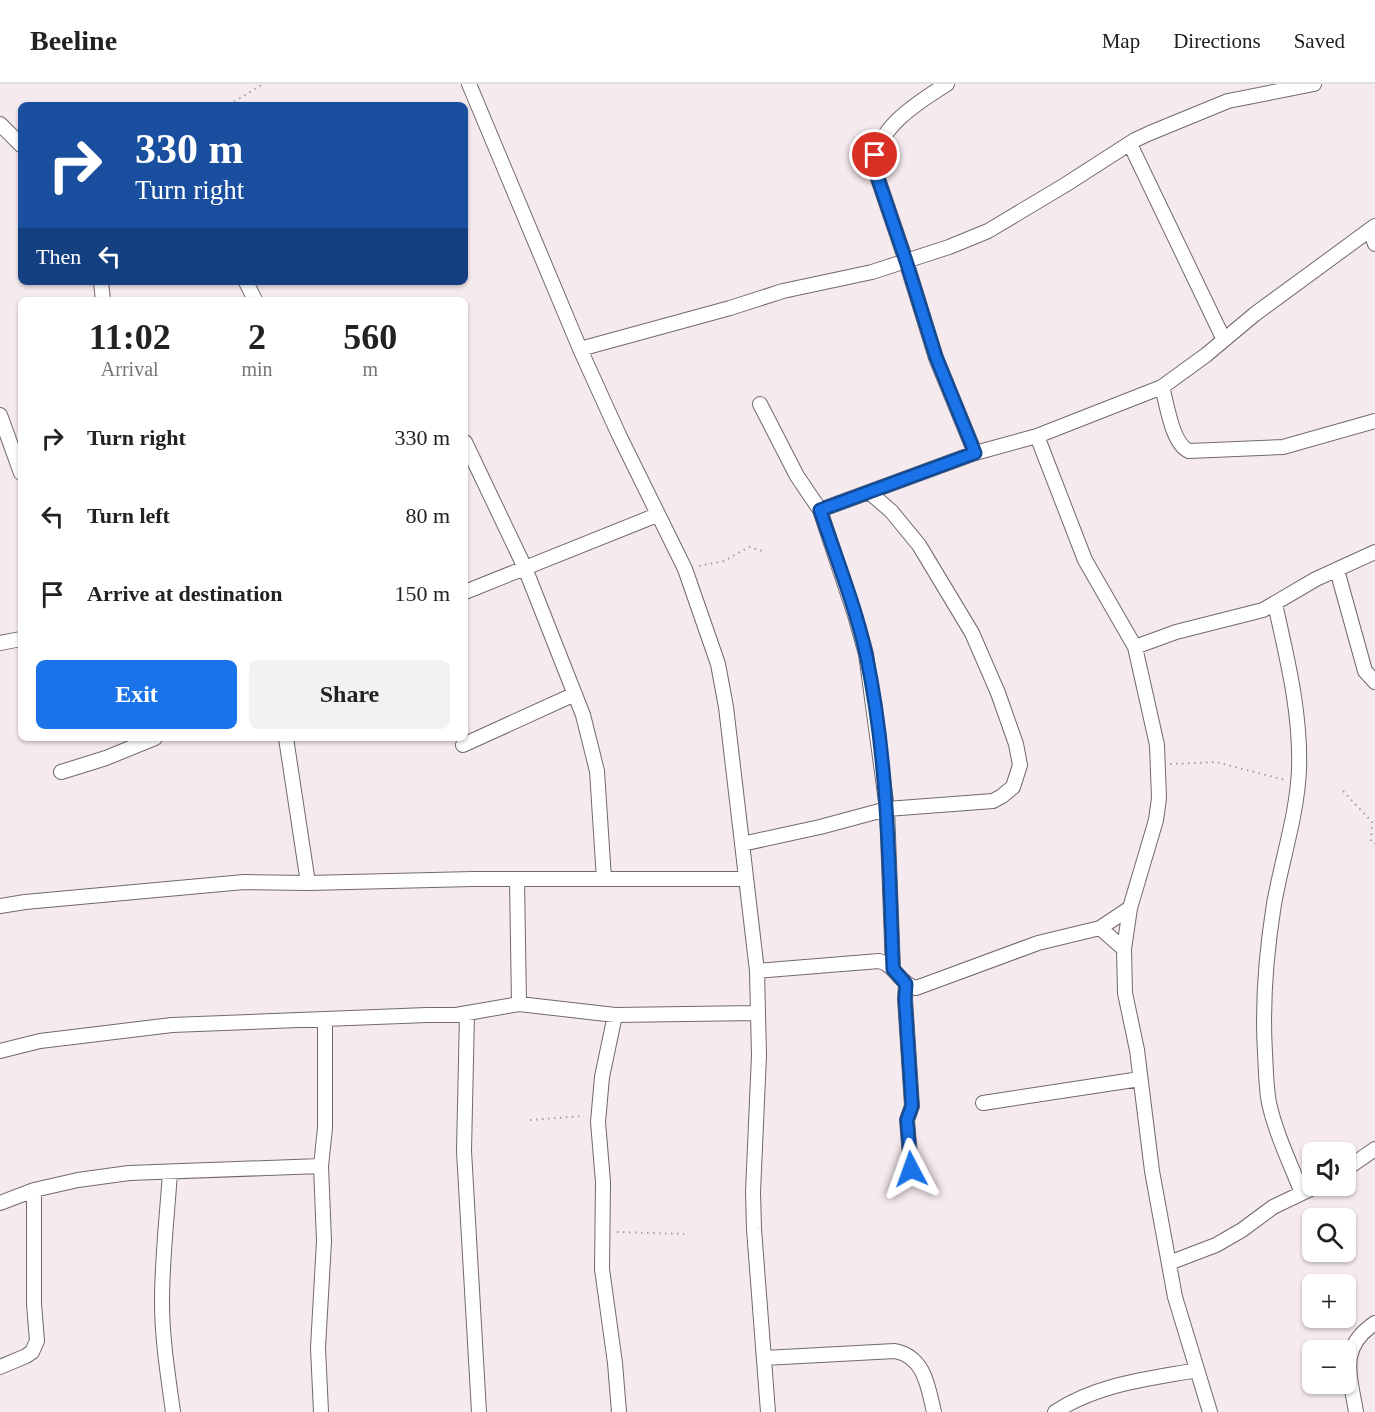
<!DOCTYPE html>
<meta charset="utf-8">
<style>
:root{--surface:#fff;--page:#f2f2f2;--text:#222;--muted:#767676;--line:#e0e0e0;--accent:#1a73e8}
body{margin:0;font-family:Georgia,serif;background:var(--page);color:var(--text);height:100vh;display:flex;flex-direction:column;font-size:22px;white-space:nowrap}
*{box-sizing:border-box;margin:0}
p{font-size:20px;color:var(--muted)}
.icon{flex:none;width:33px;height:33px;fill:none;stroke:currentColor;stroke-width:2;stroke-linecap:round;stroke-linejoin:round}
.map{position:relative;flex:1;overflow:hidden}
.side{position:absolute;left:18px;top:213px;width:450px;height:444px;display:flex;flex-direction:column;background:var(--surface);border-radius:9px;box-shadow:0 2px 4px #0004}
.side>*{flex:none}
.banner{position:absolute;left:18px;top:18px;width:450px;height:183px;border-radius:9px;box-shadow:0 2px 4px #0004;background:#1a4fa0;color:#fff;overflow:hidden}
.buttons{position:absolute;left:1302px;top:1058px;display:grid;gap:12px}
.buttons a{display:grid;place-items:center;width:54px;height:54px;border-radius:9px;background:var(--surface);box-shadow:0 2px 4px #0004;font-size:30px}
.pin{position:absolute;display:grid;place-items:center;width:51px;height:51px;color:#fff;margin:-26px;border:3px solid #fff;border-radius:50%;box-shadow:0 2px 6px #0007}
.me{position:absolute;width:66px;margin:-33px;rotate:356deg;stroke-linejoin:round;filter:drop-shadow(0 0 4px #0008)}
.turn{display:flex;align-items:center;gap:21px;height:126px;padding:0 18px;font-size:27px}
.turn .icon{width:78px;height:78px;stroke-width:2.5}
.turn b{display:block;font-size:42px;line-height:51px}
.then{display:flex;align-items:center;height:57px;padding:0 18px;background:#0003;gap:12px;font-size:22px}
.eta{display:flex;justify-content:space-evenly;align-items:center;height:102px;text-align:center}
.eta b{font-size:36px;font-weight:800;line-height:42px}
.button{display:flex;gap:12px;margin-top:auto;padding:12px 18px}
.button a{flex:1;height:69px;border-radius:9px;background:var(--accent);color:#fff;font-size:24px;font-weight:800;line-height:69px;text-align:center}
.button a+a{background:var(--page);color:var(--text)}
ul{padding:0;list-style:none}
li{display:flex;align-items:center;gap:18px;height:78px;padding:0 18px}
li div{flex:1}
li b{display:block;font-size:22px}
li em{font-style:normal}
header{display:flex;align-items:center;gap:36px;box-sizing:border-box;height:84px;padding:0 30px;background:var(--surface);border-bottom:2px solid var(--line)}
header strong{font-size:28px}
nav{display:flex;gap:33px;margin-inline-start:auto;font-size:21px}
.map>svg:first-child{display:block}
</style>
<header>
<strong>Beeline</strong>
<nav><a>Map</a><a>Directions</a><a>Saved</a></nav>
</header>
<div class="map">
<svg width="1375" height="1328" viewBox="0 0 1375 1328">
<rect width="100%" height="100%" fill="#f5eaee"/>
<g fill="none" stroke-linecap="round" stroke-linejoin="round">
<defs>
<path id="minor" d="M469 0 580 265 619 351 685 485 718 580 726 623 757 887 759 971 753 1108 754 1145 768 1328
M947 0C918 18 871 47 875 86L906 177 936 274 975 369
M0 40 21 61
M1130 60 1224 256
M1370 146 1375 160
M101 198 103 216
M246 198 255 216
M580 265 730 224 783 207 872 188 949 163 988 147 1065 101 1135 56 1150 49 1228 17 1314 0
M1162 303C1167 320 1172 360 1189 367L1283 363 1375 337
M760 320 797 392 820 426 975 369 1037 352 1162 303 1206 271 1255 230 1375 142
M0 331 21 389
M1037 352 1085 476 1135 563 1176 548 1263 526 1316 495 1375 468
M465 358 525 484 583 631 597 687 604 795
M869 408 891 427 919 461 972 549 998 609 1016 660 1020 681 1013 703 1002 712 993 717 887 725 893 885
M1337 486 1365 587 1375 598
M465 508 657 431
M1275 520C1287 574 1301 629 1299 686 1297 731 1282 775 1274 820 1266 870 1262 919 1265 969 1266 986 1266 1003 1269 1019 1276 1050 1290 1079 1302 1109
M0 559 21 555
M1135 563 1157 661 1159 714 1156 736 1130 824 1124 865 1125 909 1137 966 1152 1087 1175 1213 1210 1328
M286 654 308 799
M463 661 575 610
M61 688 106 674 155 654
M742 760 820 743 887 725 866 570 855 531 820 426
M517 795 519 920
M0 822 25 818 244 798 308 799 473 795H746
M1100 844 1124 865
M757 887 879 877C895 880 899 900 916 904L1038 859 1100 844 1130 824
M906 900 905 915 912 1022 907 1036 911 1085
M467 930 464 1067 479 1328
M615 931 602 993 598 1038 603 1098 602 1185 615 1279 619 1328
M0 967 40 957 172 941 427 931H456L519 920 615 931 757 929
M983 1019 1140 995
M1346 1085 1375 1065
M170 1089C167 1132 162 1175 162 1218 162 1255 168 1291 173 1328
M0 1119 34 1106 78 1096 129 1089 321 1082
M1169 1179 1216 1161 1242 1146 1273 1123 1319 1101
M764 1274 895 1267C925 1273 928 1303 934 1328
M0 1283 26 1272 32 1268 37 1257 34 1220V1106
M321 1328 318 1264 324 1157 321 1082 325 1044V935
M1055 1328C1097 1300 1148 1295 1197 1286
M1356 1328C1350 1290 1338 1264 1375 1239"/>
</defs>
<use href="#minor" stroke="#73696d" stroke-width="16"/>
<path stroke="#a69ea1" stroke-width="2" stroke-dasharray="1.5 4.5" stroke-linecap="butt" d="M229 21 263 0
M699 482 724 477 749 463 763 467
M1170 680 1216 678 1285 696
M1343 707 1372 738 1371 758 1375 759
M530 1036 584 1032
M617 1148 684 1150"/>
<use href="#minor" stroke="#fff" stroke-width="14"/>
</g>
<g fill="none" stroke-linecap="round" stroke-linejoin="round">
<defs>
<path id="route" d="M875 71V86L906 177 936 273 975 369 820 426C836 474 855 521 866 570 888 673 889 780 893 885L906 900 905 915 912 1022 907 1036 911 1085"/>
</defs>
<use href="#route" stroke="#114b97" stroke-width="15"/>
<use href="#route" stroke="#1a73e8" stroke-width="10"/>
</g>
</svg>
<div class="buttons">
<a><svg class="icon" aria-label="sound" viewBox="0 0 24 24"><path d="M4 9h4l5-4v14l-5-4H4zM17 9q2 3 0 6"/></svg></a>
<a><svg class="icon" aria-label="search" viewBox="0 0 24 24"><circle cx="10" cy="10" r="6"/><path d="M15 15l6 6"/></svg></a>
<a>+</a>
<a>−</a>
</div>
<div class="pin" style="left:875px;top:71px;background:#d93025"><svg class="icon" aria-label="arrive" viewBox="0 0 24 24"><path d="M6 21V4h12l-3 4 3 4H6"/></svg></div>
<svg class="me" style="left:911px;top:1085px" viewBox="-20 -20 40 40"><path d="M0-17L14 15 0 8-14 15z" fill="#1a73e8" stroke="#fff" stroke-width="4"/></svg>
<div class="banner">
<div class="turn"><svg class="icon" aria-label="right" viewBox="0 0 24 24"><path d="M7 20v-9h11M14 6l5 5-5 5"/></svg><div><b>330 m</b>Turn right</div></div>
<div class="then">Then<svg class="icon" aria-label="left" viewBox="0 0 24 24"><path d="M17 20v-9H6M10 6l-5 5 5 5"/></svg></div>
</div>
<section class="side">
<div class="eta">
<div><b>11:02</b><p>Arrival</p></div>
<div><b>2</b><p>min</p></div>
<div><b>560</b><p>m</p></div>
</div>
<ul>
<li><svg class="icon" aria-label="right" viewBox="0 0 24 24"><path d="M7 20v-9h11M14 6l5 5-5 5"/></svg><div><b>Turn right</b></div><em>330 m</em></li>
<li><svg class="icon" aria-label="left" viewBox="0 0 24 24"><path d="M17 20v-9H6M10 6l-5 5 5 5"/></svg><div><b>Turn left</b></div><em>80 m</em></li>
<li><svg class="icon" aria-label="arrive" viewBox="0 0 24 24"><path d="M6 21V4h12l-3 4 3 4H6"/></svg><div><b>Arrive at destination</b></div><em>150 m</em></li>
</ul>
<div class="button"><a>Exit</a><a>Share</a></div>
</section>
</div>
